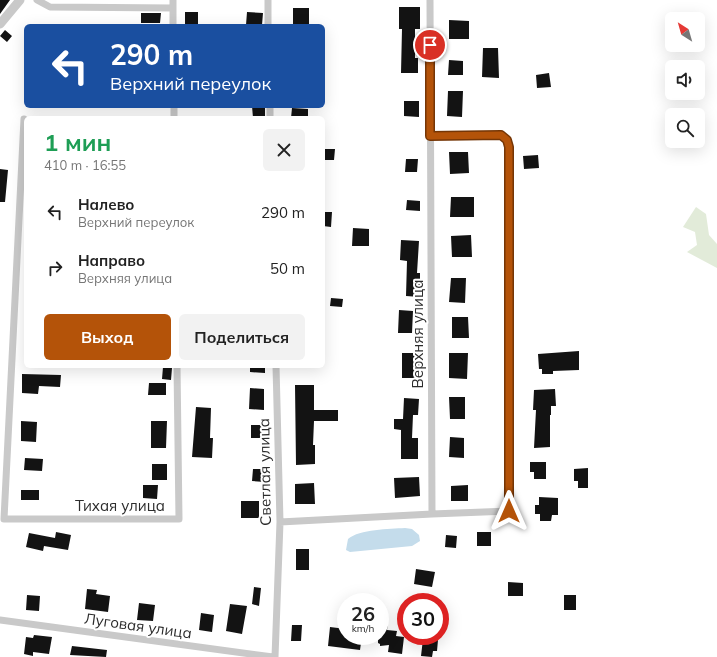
<!DOCTYPE html>
<html lang="ru">
<meta charset="utf-8">
<style>
:root{--surface:#fff;--page:#f2f2f2;--text:#222;--muted:#767676;--accent:#b45309}
body{margin:0;font-family:Mulish,sans-serif;background:var(--page);color:var(--text);height:100vh;display:flex;flex-direction:column;font-size:15px;white-space:nowrap}
*{box-sizing:border-box;margin:0}
p{font-size:13px;color:var(--muted)}
.icon{flex:none;width:22px;height:22px;fill:none;stroke:currentColor;stroke-width:2;stroke-linecap:round;stroke-linejoin:round}
.map{position:relative;flex:1;overflow:hidden}
.drawer{position:absolute;left:24px;top:116px;width:301px;height:252px;display:flex;flex-direction:column;background:var(--surface);border-radius:6px;box-shadow:0 4px 16px #0002}
.drawer>*{flex:none}
.guide{position:absolute;left:24px;top:24px;width:301px;height:84px;border-radius:6px;box-shadow:0 4px 16px #0002;background:#1a4fa0;color:#fff;overflow:hidden}
.needle{width:26px;rotate:323deg}
.controls{position:absolute;left:665px;top:12px;display:grid;gap:8px}
.controls a{display:grid;place-items:center;width:40px;height:40px;border-radius:6px;background:var(--surface);box-shadow:0 4px 16px #0002;font-size:20px}
.speed{position:absolute;left:337px;top:593px;display:flex;gap:8px;font-size:20px;font-weight:700;text-align:center}
.speed>*{display:grid;place-content:center;width:52px;height:52px;border-radius:50%;background:var(--surface);box-shadow:0 4px 16px #0002;line-height:1}
.speed small{font-size:10px;font-weight:400}
.speed .limit{border:6px solid #d22;background:#fff;color:#111}
.pin{position:absolute;display:grid;place-items:center;width:34px;height:34px;color:#fff;margin:-17px;border:2px solid #fff;border-radius:50%;box-shadow:0 1px 4px #0007}
.me{position:absolute;width:44px;margin:-22px;rotate:0deg;stroke-linejoin:round;filter:drop-shadow(0 0 3px #0008)}
.turn{display:flex;align-items:center;gap:14px;height:84px;padding:0 20px;font-size:18px}
.turn .icon{width:52px;height:52px;stroke-width:2.5}
.turn b{display:block;font-size:28px;line-height:34px}
.round{display:grid;place-items:center;flex:none;width:42px;height:42px;border-radius:6px;background:var(--page)}
.summary{display:flex;align-items:center;justify-content:space-between;height:68px;padding:0 20px}
h1{font-size:24px;font-weight:700;line-height:30px;color:#1e9e55}
.primary-button{display:flex;gap:8px;margin-top:auto;padding:8px 20px}
.primary-button a{flex:1;height:46px;border-radius:6px;background:var(--accent);color:#fff;font-size:16px;font-weight:700;line-height:46px;text-align:center}
.primary-button a+a{background:var(--page);color:var(--text)}
ul{padding:0;list-style:none}
li{display:flex;align-items:center;gap:12px;height:56px;padding:0 20px}
li div{flex:1}
li b{display:block;font-size:15px}
li em{font-style:normal}
.map>svg:first-child{display:block}
</style>
<div class="map">
<svg width="717" height="657" viewBox="0 0 717 657">
<rect width="100%" height="100%" fill="#fff"/>
<path fill="#e2ebd9" d="M696 207 706 214 709 235 717 244V268L687 252 697 245 695 232 683 227Z"/>
<path fill="#c4dceb" d="M405 528 412 529 419 535 420 541 412 546 350 552 346 550 348 539C360 529 389 529 405 528Z"/>
<path fill="#131313" d="M0 0H10L0 14Z
M399 7H420V29H415V58H418V73H401L402 29H399Z
M293 8H309V26H293Z
M185 12H198V26H185Z
M247 12 263 13 262 25H246Z
M141 13H161L160 23H141Z
M449 20 469 21V39H449Z
M5 30 12 36 7 42 0 36Z
M483 48H498L499 78 482 77Z
M449 60 463 61V75H448Z
M549 73 551 87 537 88 536 75Z
M448 91H463L462 117 447 116Z
M404 101H419V117L404 116Z
M252 106H265V118H253Z
M292 108 308 109V118H291Z
M323 149H335L334 160H323Z
M449 152H468L469 173 450 174Z
M538 155 539 168 524 169 523 156Z
M406 159H418L417 172H405Z
M0 169 8 170 5 202H0Z
M451 197H474V217H450Z
M407 200 420 201V211L406 210Z
M323 212H332L331 227 323 226Z
M353 228 369 229V246H352Z
M471 235 472 257H452L451 236Z
M401 240 419 241 417 273H420V297L406 296 407 261 400 260Z
M451 278H466L465 303 449 302Z
M331 298 343 299 342 307 330 306Z
M399 310 413 311 412 333H398Z
M452 317H468L469 338H452Z
M579 351V370L553 371V374H542V369H539L538 354Z
M402 353H419L420 378H402Z
M449 353H468L467 379 449 378Z
M250 366H265V373L250 372Z
M163 367 172 368 171 380 162 379Z
M22 374 61 375 60 387 39 386 38 394 22 393Z
M149 383H166V395H148Z
M295 385H314V410H338V421H314L313 445H315V464L296 465Z
M250 388 264 389V410L249 409Z
M555 389 556 406H551V415H550V447L534 448 536 410H533L534 390Z
M449 397H465V419H450Z
M404 398 419 399 418 415H413L412 438H418V459H401V430L394 429V419H403Z
M196 407 211 408 210 438H213L212 458 192 457Z
M21 421 37 422 36 442 21 441Z
M151 421H167L166 448H151Z
M251 425H263V438H251Z
M450 437 464 438V458L449 457Z
M25 458 43 459 42 471 24 470Z
M530 462H546V479H534V472H530Z
M152 464H167V480H152Z
M588 468V488H578V481H574V469Z
M253 469H266L265 482 252 481Z
M419 477 420 496 395 498 394 478Z
M314 483 315 504H295V484Z
M143 485H158L157 499 143 498Z
M468 485V501H451V486Z
M21 490H39V500H21Z
M539 497 558 498V515H552L551 521H540V514H535V505H539Z
M241 501H259V518H241Z
M56 532 71 535 68 550 44 546 43 551 26 547 29 533 55 538Z
M477 532H491V546H477Z
M446 535 457 536 456 548 445 547Z
M296 549H309V570H296Z
M416 569 435 572 432 587 414 584Z
M508 582 523 583V596H508Z
M254 587 261 588 259 606 252 604Z
M87 589 97 590 96 594 110 596 108 612 85 609Z
M27 595 40 596 39 611 26 610Z
M564 595H576V610H564Z
M139 603 155 605 153 621 137 620Z
M230 604 247 606 242 634 226 631Z
M201 613 214 615 212 632 199 630Z
M380 621 388 622 387 630 397 631 396 636 404 637 402 654 388 652 389 645 380 646V644L378 643V636H380Z
M292 625H302L301 641H291Z
M330 627 346 629V636H362L360 650 328 646Z
M34 635 52 637 49 654 33 652V656L24 654 26 637 33 638Z
M423 639 438 640 437 651H433L432 657 421 656Z
M72 646 107 650 106 657 70 655Z"/>
<g fill="none" stroke-linecap="round" stroke-linejoin="round">
<path stroke="#c9c9c9" stroke-width="7" d="M37 0 50 7 173 8
M173 0V26
M268 0V26
M174 106V118
M270 106V118
M430 136 501 135 507 140 509 147V511L432 514
M4 519 24 119
M4 519H179L177 366
M280 522 432 514 430 0
M0 620 273 657
M275 657 280 522 276 366"/>
<path stroke="#c9c9c9" stroke-width="9" d="M0 24 20 0"/>
</g>
<g fill="none" stroke-linecap="round" stroke-linejoin="round">
<defs>
<path id="route" d="M430 45V136L501 135 507 140 509 147V511"/>
</defs>
<use href="#route" stroke="#753606" stroke-width="10"/>
<use href="#route" stroke="#b45309" stroke-width="7"/>
</g>
<g text-anchor="middle" stroke-width="4" stroke-linejoin="round" paint-order="stroke">
<g font-size="15" fill="#2c2c2c" stroke="#fff">
<text transform="translate(418 334) rotate(-90)" y="5">Верхняя улица</text>
<text transform="translate(265 472) rotate(-91)" y="5">Светлая улица</text>
<text x="120" y="511">Тихая улица</text>
<text transform="translate(138 626) rotate(8)" y="5">Луговая улица</text>
</g>
</g>
</svg>
<div class="controls">
<a><svg class="needle" viewBox="-14 -14 28 28"><path d="M0-13l5 13h-10z" fill="#e53935"/><path d="M0 13l5-13h-10z" fill="#767676"/></svg></a>
<a><svg class="icon" aria-label="sound" viewBox="0 0 24 24"><path d="M4 9h4l5-4v14l-5-4H4zM17 9q2 3 0 6"/></svg></a>
<a><svg class="icon" aria-label="search" viewBox="0 0 24 24"><circle cx="10" cy="10" r="6"/><path d="M15 15l6 6"/></svg></a>
</div>
<div class="speed"><div>26<small>km/h</small></div><div class="limit">30</div></div>
<div class="pin" style="left:430px;top:45px;background:#d93025"><svg class="icon" aria-label="arrive" viewBox="0 0 24 24"><path d="M6 21V4h12l-3 4 3 4H6"/></svg></div>
<svg class="me" style="left:509px;top:511px" viewBox="-20 -20 40 40"><path d="M0-17L14 15 0 8-14 15z" fill="#b45309" stroke="#fff" stroke-width="4"/></svg>
<div class="guide">
<div class="turn"><svg class="icon" aria-label="left" viewBox="0 0 24 24"><path d="M17 20v-9H6M10 6l-5 5 5 5"/></svg><div><b>290 m</b>Верхний переулок</div></div>
</div>
<section class="drawer">
<div class="summary"><div><h1>1 мин</h1><p>410 m · 16:55</p></div><a class="round"><svg class="icon" aria-label="close" viewBox="0 0 24 24"><path d="M6 6l12 12M18 6L6 18"/></svg></a></div>
<ul>
<li><svg class="icon" aria-label="left" viewBox="0 0 24 24"><path d="M17 20v-9H6M10 6l-5 5 5 5"/></svg><div><b>Налево</b><p>Верхний переулок</p></div><em>290 m</em></li>
<li><svg class="icon" aria-label="right" viewBox="0 0 24 24"><path d="M7 20v-9h11M14 6l5 5-5 5"/></svg><div><b>Направо</b><p>Верхняя улица</p></div><em>50 m</em></li>
</ul>
<div class="primary-button"><a>Выход</a><a>Поделиться</a></div>
</section>
</div>
